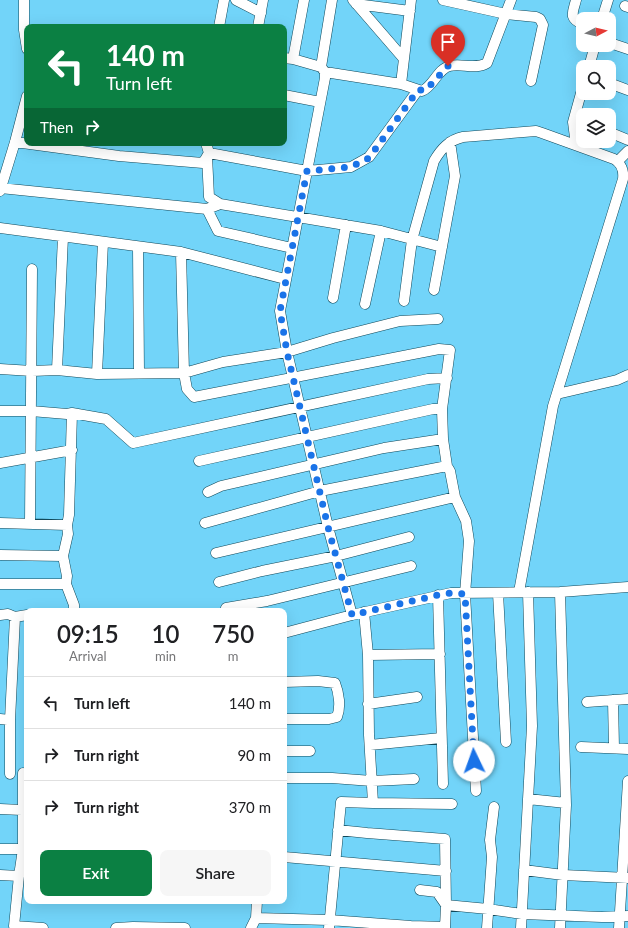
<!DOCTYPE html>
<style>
:root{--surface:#fff;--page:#f6f6f6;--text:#202124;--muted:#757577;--line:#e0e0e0;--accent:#0b8043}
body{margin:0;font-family:Lato,sans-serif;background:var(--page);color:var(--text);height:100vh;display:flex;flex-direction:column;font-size:15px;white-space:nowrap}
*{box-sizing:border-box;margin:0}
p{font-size:13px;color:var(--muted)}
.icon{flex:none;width:22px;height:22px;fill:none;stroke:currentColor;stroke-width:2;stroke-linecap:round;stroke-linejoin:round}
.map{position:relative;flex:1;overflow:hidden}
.side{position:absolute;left:24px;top:608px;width:263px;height:296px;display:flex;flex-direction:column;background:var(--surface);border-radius:8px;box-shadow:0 4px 16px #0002}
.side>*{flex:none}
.hud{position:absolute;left:24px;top:24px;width:263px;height:122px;border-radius:8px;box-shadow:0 4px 16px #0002;background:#0b8043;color:#fff;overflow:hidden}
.needle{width:26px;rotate:83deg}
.buttons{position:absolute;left:576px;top:12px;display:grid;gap:8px}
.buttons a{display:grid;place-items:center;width:40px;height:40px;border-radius:8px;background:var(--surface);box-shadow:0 4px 16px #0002;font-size:20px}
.pin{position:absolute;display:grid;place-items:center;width:34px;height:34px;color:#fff;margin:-41px -17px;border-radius:50% 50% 50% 0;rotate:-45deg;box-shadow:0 0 4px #0007}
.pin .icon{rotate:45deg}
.me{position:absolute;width:44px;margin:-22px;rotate:357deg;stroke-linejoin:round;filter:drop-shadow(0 0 3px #0008)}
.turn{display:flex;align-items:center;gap:14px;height:84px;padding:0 16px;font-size:18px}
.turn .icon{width:52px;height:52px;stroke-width:2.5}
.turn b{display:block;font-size:28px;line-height:34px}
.then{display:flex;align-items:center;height:38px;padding:0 16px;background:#0003;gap:8px;font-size:15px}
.eta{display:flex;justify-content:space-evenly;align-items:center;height:68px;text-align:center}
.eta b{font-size:24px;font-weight:600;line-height:28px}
.cta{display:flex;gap:8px;margin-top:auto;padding:8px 16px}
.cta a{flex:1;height:46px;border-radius:8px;background:var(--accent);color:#fff;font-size:16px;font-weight:600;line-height:46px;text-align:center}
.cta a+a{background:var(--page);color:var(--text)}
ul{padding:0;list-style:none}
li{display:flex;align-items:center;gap:12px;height:52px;padding:0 16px;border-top:1px solid var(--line)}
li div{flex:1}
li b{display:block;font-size:15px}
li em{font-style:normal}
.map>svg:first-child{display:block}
</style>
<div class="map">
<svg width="628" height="928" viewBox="0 0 628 928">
<rect width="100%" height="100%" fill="#72d4f9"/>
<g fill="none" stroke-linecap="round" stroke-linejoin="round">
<defs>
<path id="minor" d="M24 0V30L27 49
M236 0 261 13
M332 0 321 67 325 72V78L280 311 287 352 328 527 352 615
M353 0 404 59
M443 0 506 14 536 17 540 19 543 25 531 81
M576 0C573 12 568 19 583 24
M356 4 410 11
M625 6 628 7
M602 19 608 0
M219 27 224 0
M258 27 263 0
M613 44 628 49
M284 58 293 59 321 67
M293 59 304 0
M589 67 595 45
M325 72 401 84 411 0
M609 83 628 90
M401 84 422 91C434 86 437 69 450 66 461 63 476 70 487 63L511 0
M284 95 320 102
M609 132 628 140
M15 142 119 156 203 163 209 153 206 143
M576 145 573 122 583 86
M209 153 307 171 351 167 369 157 418 90
M207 156 209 197 220 204
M618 161 628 151
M0 188 207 209 220 204 381 231 442 247
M0 191 15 142 27 96
M207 209 218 231 292 248
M0 228 181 252
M138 247 139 373
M285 279 181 252 184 373 187 389 194 397 439 349 450 350 442 409 443 439 447 466 450 471 455 497 466 521 469 541 465 594 476 791
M434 290 455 176 450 142
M333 298 346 225
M404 301 412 240 434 161C441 149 449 140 463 137L536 131 542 133 614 159C621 163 624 171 623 179L553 406 519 592
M365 304 381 231
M0 369 32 371 57 370 97 374 184 373 223 362 287 352 333 338 400 321 438 319
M57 370 63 237
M97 374 103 242
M557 394 617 380 628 375
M0 411H31L67 414 72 413
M199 461 433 409H442
M0 463 72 450
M208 492 221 486 384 448 443 439
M0 523 67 525
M30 523 32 269
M205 523 320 491 447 466
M216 553 455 497
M0 555 63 556
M219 582 262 571 336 556 409 537
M0 584H66
M498 593 506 742
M438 595 443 784
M74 611V605L66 584 67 576 63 556 68 534 67 525 69 515 72 413 106 419 133 443 428 379 447 378
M227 611 226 608 267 601 411 566
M364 612 368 655 440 654
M0 615 8 614 15 617 27 615
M284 633 352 615 451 593 560 592 628 587
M368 655 369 735 373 803 452 804
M284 682 318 681 335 683C339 693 341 707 337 717L329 719H284
M613 700 614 748
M587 702 628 699
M368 704 417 697
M0 719 10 720V774
M10 720 15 617
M370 745 441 738
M581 747 628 749
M284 751H310
M23 773V817H27
M284 778H332L372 781 414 779
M528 799 566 803
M0 809 22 810
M23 817V849L19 876 14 926 43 928
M338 830 367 833 445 839 446 905 445 928
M0 849H27
M284 857 446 871
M524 870 563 875 628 878
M0 875 19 876
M420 890 437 892 446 905 488 909 522 914 602 917 628 916
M257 901 256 918 329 920 411 926 445 927
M116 928 133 927 185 928
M251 928 256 918
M329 928 341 802 373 803
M487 928 492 857 490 840 494 807
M521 928 532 726 528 592
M560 928 566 805 560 592
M619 928 628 781"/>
</defs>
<use href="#minor" stroke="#10485a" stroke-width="11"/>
<use href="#minor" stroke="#fff" stroke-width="10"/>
</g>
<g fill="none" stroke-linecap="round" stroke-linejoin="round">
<path stroke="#1a73e8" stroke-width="7" stroke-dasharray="0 12.6" d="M448 66 426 90H418L369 158 351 167 307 171 280 311 287 352 328 527 352 615 438 595 451 593 465 594 474 761"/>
</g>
</svg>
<div class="buttons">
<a><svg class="needle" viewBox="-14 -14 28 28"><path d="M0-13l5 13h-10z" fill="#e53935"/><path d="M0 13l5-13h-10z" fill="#757577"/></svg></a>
<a><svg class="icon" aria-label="search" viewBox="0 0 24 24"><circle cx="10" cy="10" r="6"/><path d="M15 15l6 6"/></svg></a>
<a><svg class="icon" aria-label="layers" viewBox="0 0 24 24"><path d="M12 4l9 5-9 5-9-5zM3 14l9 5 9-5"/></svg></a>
</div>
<div class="pin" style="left:448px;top:66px;background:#d93025"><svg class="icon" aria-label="arrive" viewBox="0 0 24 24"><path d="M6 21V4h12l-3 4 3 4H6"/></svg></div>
<svg class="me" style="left:474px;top:761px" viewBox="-20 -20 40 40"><circle r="19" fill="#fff"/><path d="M0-13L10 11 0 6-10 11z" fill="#1a73e8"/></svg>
<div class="hud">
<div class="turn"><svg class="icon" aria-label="left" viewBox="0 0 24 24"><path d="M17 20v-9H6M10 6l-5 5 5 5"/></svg><div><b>140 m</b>Turn left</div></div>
<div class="then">Then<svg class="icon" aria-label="right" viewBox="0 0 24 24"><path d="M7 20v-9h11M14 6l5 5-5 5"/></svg></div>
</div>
<section class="side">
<div class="eta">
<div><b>09:15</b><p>Arrival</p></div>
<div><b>10</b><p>min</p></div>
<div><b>750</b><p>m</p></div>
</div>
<ul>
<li><svg class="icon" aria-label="left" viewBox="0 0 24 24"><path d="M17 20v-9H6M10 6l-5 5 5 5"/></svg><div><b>Turn left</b></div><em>140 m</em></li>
<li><svg class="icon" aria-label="right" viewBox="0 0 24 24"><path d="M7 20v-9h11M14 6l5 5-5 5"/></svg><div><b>Turn right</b></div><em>90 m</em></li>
<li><svg class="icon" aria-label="right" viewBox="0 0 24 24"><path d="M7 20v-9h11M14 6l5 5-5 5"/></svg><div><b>Turn right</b></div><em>370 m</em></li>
</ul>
<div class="cta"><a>Exit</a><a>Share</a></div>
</section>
</div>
